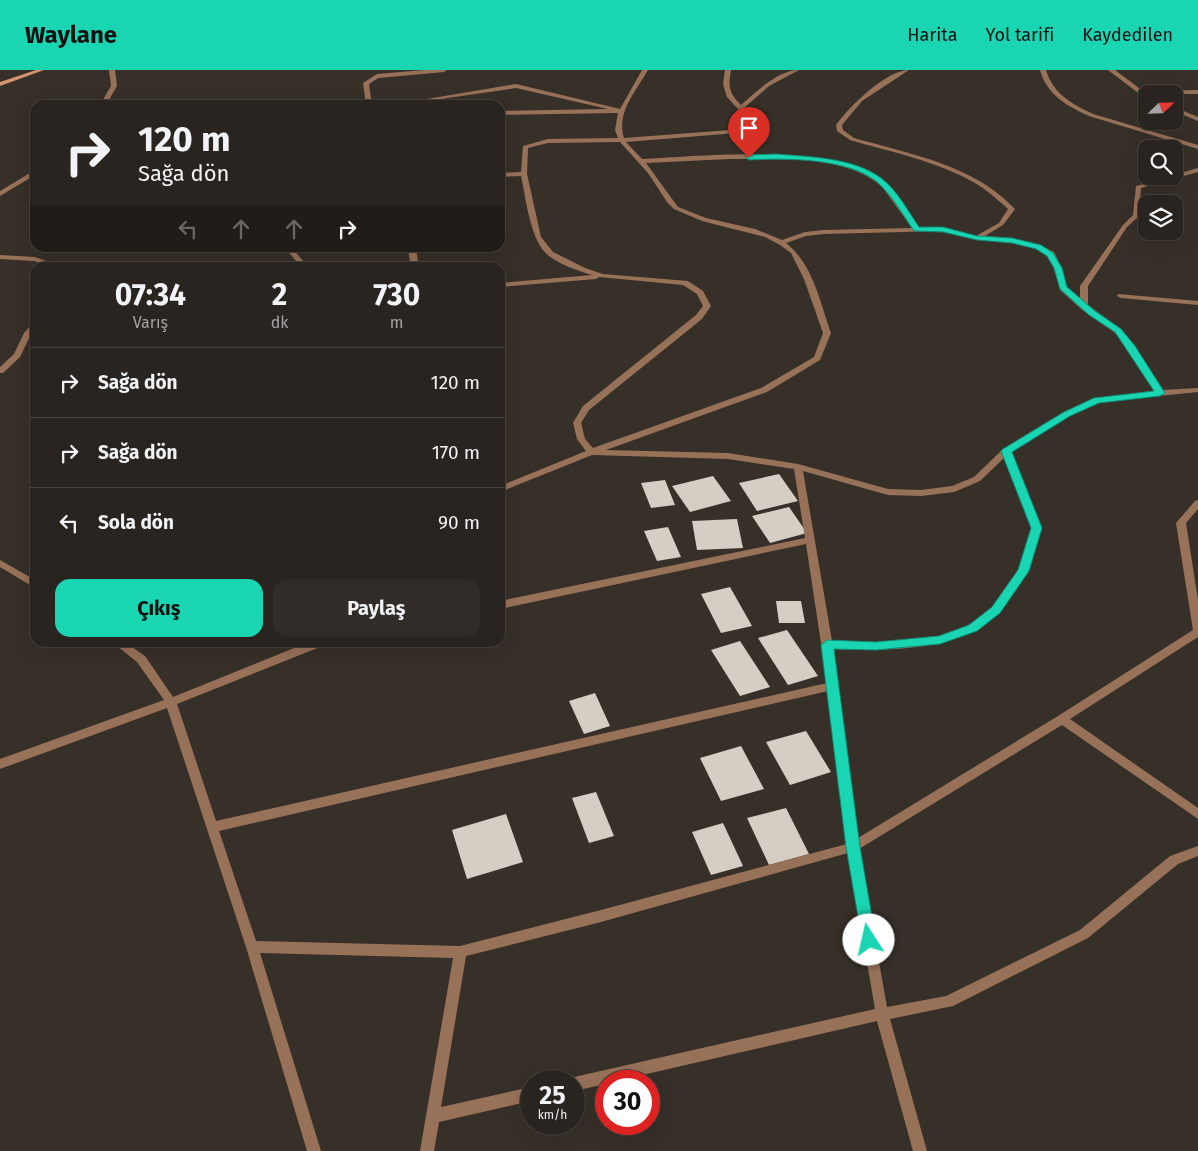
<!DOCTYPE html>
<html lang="tr">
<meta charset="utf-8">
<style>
:root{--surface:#29241f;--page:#312c28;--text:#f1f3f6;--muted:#a5a4a4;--line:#45413d;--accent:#19d5b2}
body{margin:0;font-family:"Fira Sans",sans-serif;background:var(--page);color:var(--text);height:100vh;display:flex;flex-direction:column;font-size:19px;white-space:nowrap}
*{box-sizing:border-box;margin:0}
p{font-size:16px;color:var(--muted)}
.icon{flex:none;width:28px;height:28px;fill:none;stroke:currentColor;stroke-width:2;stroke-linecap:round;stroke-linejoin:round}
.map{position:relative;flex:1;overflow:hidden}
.details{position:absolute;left:30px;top:192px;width:475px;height:385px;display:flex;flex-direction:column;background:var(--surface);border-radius:15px;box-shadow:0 5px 20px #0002,0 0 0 1px var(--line)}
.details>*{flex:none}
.top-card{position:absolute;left:30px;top:30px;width:475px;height:152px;border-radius:15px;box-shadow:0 5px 20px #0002,0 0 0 1px var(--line);background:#29241f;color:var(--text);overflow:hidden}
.needle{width:32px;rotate:67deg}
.controls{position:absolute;left:1138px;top:15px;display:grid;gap:10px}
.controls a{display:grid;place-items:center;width:45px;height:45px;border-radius:10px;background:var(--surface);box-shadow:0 5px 20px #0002,0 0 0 1px var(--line);font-size:25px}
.speed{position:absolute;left:520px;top:1000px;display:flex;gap:10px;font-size:25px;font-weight:700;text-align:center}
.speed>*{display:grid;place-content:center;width:65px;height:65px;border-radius:50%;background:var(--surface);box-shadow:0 5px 20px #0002,0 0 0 1px var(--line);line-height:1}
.speed small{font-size:12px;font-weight:400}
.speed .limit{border:8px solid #d22;background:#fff;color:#111}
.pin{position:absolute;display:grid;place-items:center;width:42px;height:42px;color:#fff;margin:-51px -21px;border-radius:50% 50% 50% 0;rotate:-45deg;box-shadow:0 0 5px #0007}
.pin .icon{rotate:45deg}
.me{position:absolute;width:55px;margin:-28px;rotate:350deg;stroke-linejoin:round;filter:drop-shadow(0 0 4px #0008)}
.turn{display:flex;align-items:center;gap:18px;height:105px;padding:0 25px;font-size:22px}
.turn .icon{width:65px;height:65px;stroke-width:2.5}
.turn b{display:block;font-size:35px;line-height:42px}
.lanes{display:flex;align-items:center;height:48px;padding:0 25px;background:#0003;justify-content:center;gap:25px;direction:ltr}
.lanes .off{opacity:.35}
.eta{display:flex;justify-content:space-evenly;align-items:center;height:85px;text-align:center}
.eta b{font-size:30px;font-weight:700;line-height:35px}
.action{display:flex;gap:10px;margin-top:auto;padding:10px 25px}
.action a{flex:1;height:58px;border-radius:15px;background:var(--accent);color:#111;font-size:20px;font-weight:700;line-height:58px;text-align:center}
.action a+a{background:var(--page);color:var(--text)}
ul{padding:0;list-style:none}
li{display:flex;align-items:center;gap:15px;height:70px;padding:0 25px;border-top:1px solid var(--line)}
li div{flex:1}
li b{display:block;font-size:19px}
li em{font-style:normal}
header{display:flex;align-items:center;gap:30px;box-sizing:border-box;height:70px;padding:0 25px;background:var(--accent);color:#111}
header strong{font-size:24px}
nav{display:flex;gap:28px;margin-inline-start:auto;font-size:18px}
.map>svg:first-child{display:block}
</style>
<header>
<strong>Waylane</strong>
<nav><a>Harita</a><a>Yol tarifi</a><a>Kaydedilen</a></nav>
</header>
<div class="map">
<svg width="1198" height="1081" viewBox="0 0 1198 1081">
<rect width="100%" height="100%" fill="#373029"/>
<path fill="#d6cec5" d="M779 404 798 431 757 441 739 413Z
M713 406 731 431 690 442 672 416Z
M665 410 675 435 651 438 641 413Z
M789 437 807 463 770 473 752 446Z
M737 449 743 478 697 480 692 451Z
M668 457 681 487 657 491 644 461Z
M730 517 752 556 721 563 701 524Z
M776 531H801L805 553H779Z
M787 560 818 606 788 615 758 568Z
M740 571 770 617 740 626 711 580Z
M595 623 610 656 584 664 569 631Z
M806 661 831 702 790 715 766 672Z
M741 676 764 719 721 731 700 688Z
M596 722 614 766 589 773 572 728Z
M786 738 809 784 769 795 747 748Z
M506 744 523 792 467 809 452 760Z
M723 753 743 796 711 805 692 762Z"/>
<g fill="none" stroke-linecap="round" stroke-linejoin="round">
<path fill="#987159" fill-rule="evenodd" d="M425 0H447L444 2 378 8 369 14 372 35H366L363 13 377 4Z
M285 178H292L309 198H302Z"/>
<path fill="#987159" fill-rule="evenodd" d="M109 0H115L117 16 106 35H100L111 16Z
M642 0H648C636 21 616 43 624 68L744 59 738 39 727 27 723 14 725 0H731C728 17 729 23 741 35 756 22 778 0 799 0L769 16 744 38 749 62 626 72 642 89C704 86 830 73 882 109 898 121 908 142 919 158L943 157 976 166 999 153 1008 139C998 130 987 120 975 113 937 91 891 82 850 70L837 61 836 55C849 37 886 0 909 0L862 31 842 55 843 60 854 68C910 84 974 95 1015 139L1003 155 985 166 1012 168 1041 176 1054 182 1062 198 1066 217 1080 229V216L1123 155 1133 145 1136 116 1174 106V105L1198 98V102L1141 118 1139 146 1127 157 1088 216V235L1121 259 1135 276 1162 320 1198 318V322L1099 332 1070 346 1011 382 1042 458C1037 472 1034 488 1027 502 1018 520 994 552 975 561 932 582 879 580 833 579L858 768 1058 646 1193 560 1176 453 1195 431 1198 430V439L1186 453 1198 530V567L1070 649 1198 738V749L1062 655 859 779 887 937 946 926 1080 860 1170 786 1198 776V786L1178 794 1088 868 953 936 890 949 927 1081H913L877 951 616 1011H606V1014L574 1021V1011H568L574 1007 875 939 848 783 601 852 466 886 441 1037 531 1017V1031L439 1052 434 1081H420L453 888 260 883 321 1081H307L246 877 167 638 0 699V689L164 630 137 592 112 572H125L145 586 173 627 309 572H326L325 575 177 634 216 751 827 613 806 474 500 539V531L805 468 794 399 728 389 592 385 500 422V416L586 381 577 369 573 353 583 336 696 245 703 236 697 224 683 215 599 207 596 209 500 217V213L592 205C578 201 561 195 549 186 530 172 526 128 521 106L500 107V103L521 102 523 76 548 69 618 68 615 60 618 43 500 45V41L608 39 516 18 427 31V35H421V30L516 14 620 39ZM620 72 648 103 667 132 674 139 702 151 765 167 780 175 791 183 804 209 823 263 814 287 761 318 593 378 585 369 581 353 589 340 702 249 711 236 703 221 688 211 603 204 585 198 553 182 541 167 527 104 528 78 548 73ZM730 89C776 89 848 84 883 118L912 158 824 160 805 162 782 170 755 159 706 148 678 137 646 93ZM943 161 977 170 1012 172 1037 178 1048 185 1054 198 1060 220 1081 239 1115 263 1128 277 1155 321 1094 328 1064 342 1003 379 974 407 952 416 921 420 888 419 798 394 728 383 606 380 767 322 820 290 831 263C820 232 813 194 786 173L806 166 824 164ZM1004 388 1032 458 1018 500 992 537 969 555 939 566 876 572 832 571 803 401 888 425 921 426 954 422 980 411ZM828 621 847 774 601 840 460 876 256 871 219 761Z
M1108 0H1115L1143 21 1198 20V24H1146V26L1137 24V22Z
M1174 37 1198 47V51L1174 41Z
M35 100V105L0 126V121Z
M408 178H416L419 198H411Z
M0 185 35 187 66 198H54L34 191 0 189Z
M1118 224 1198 231V235L1121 228 1117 226Z
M32 254H35V260L31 264 20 287 3 303H0V297L14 284 24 263Z
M0 490 35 510V518L0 497Z"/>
<path fill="#987159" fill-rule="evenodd" d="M1040 0H1046C1053 24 1072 34 1093 44L1198 75V79L1089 46C1067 36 1047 25 1040 0Z"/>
<path fill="#d2936e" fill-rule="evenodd" d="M36 0H44L0 16V12Z"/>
</g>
<path fill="#19d5b2" stroke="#108a74" d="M776 84C810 87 852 87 881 108 897 120 908 141 919 157H943L977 166 1012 168 1041 175 1053 183 1062 198 1067 217 1095 241 1121 259 1135 276 1165 323 1160 326 1099 333 1070 346 1012 382 1042 458 1029 501 1000 543 977 561 940 574 876 580 834 579 860 777 876 870 874 875 869 876 864 875 862 870 846 777 821 575 827 570 876 572 939 566 969 555 992 537 1018 500 1031 458 1001 381 1003 379 1064 342 1094 328 1154 321 1115 262 1089 245 1060 219 1054 198 1047 186 1036 179 1012 173 977 170 943 162 914 161C903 145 892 125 877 112 848 88 785 88 749 90L746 88 749 85Z"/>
</svg>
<div class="controls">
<a><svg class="needle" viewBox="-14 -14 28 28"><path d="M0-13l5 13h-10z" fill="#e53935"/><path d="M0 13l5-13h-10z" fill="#a5a4a4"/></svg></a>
<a><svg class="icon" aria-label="search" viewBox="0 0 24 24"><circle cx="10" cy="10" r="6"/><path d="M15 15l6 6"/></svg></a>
<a><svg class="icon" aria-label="layers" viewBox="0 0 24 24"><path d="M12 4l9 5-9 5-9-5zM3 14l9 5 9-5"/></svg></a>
</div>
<div class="speed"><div>25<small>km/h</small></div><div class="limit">30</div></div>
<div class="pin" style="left:749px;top:88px;background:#d93025"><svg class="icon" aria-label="arrive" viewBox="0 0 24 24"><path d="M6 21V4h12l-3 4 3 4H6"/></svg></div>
<svg class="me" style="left:869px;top:870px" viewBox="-20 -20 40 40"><circle r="19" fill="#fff"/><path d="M0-13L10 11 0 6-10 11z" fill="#19d5b2"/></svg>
<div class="top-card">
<div class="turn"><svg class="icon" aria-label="right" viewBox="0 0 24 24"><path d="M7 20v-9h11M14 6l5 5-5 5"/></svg><div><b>120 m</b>Sağa dön</div></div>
<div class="lanes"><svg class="icon off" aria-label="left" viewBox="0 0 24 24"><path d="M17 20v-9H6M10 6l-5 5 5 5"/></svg><svg class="icon off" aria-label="ahead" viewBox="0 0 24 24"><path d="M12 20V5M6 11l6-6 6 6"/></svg><svg class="icon off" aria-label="ahead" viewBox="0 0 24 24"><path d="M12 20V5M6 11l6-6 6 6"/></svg><svg class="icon" aria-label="right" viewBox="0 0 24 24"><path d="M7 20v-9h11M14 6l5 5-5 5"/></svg></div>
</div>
<section class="details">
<div class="eta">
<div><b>07:34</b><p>Varış</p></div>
<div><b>2</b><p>dk</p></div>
<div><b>730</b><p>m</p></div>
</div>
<ul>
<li><svg class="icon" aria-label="right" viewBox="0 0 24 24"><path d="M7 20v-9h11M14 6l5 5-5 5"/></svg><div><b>Sağa dön</b></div><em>120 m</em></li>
<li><svg class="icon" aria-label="right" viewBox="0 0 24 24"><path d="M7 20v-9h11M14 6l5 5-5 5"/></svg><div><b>Sağa dön</b></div><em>170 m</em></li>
<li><svg class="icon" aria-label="left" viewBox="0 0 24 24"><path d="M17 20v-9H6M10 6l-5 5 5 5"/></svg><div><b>Sola dön</b></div><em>90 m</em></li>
</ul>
<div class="action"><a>Çıkış</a><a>Paylaş</a></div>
</section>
</div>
